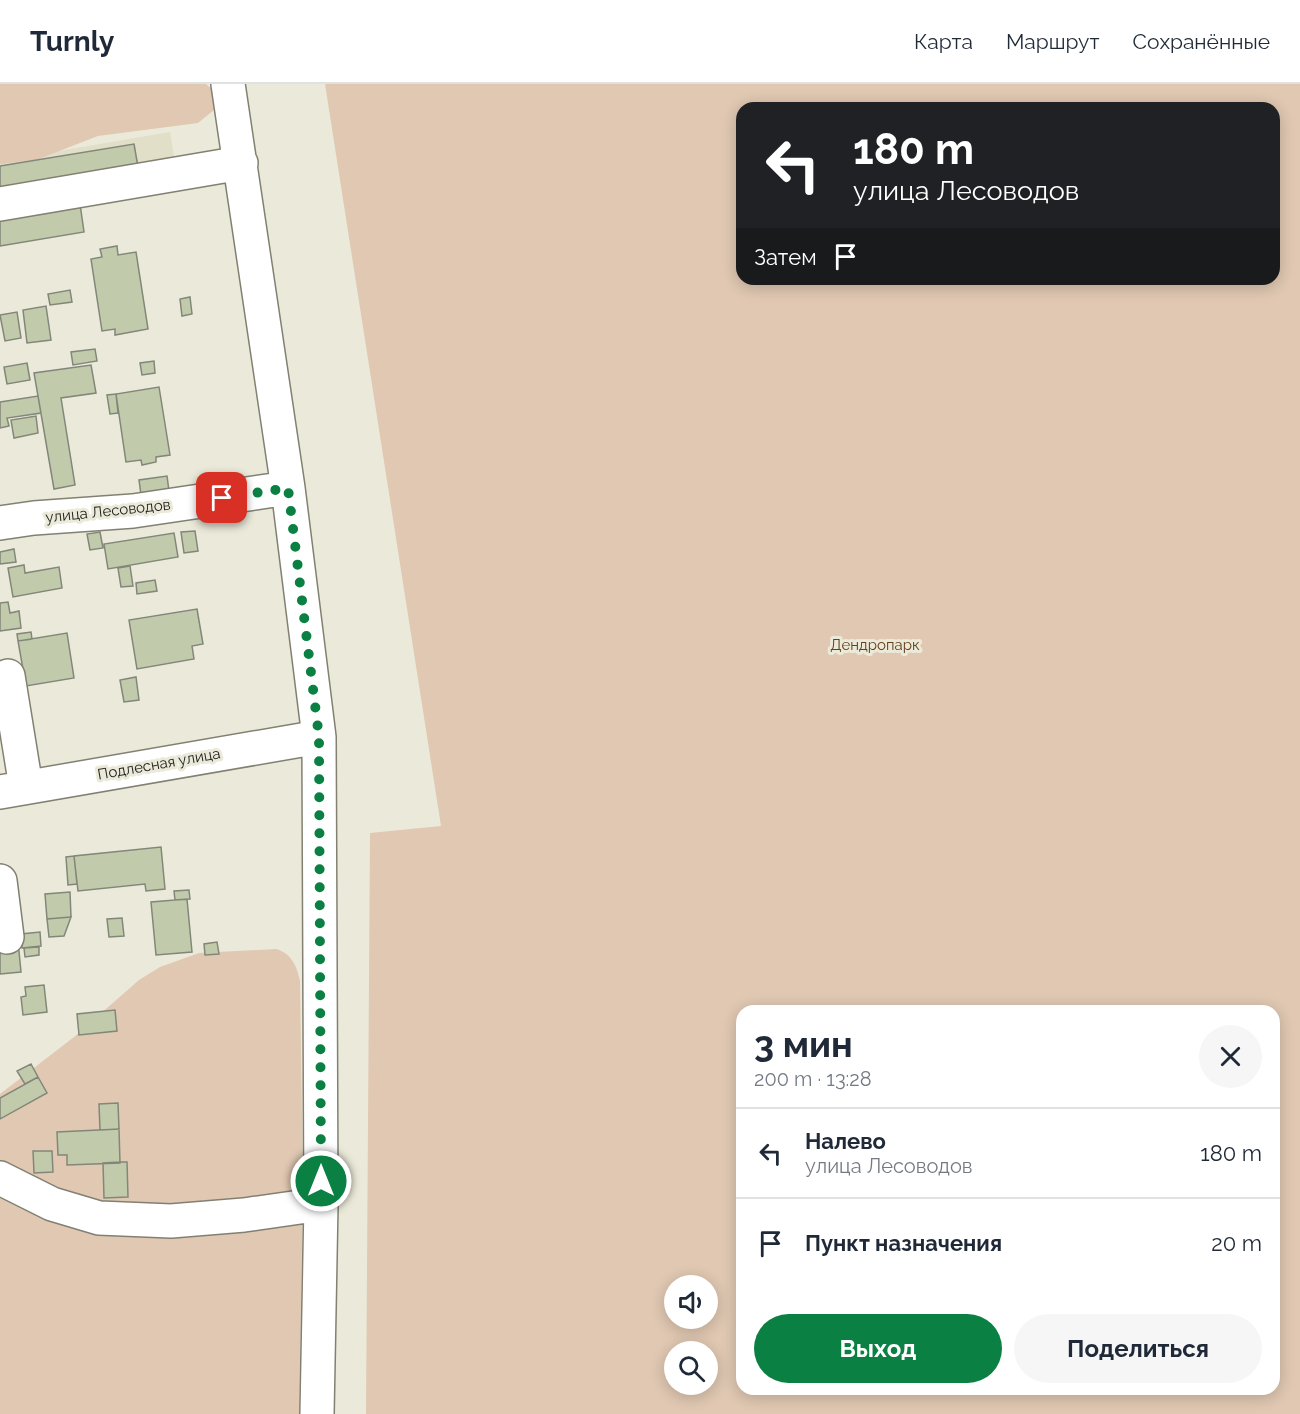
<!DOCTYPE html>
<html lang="ru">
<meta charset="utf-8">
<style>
:root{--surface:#fff;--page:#f6f6f7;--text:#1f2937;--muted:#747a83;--line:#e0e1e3;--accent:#0b8043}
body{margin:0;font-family:Raleway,sans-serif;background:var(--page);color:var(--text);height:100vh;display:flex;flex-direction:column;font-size:22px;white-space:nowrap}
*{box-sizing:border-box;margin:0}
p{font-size:20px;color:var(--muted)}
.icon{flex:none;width:33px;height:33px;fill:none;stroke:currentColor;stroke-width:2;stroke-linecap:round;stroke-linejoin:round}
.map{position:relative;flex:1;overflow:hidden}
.sheet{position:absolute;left:736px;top:921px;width:544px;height:390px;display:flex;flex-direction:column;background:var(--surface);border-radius:18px;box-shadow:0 3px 15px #0003}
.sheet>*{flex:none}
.banner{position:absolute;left:736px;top:18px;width:544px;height:183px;border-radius:18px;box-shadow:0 3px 15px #0003;background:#202124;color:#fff;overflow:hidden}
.controls{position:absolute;left:664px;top:1191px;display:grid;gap:12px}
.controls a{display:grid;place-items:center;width:54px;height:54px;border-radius:50%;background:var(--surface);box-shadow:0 3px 15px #0003;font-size:30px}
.pin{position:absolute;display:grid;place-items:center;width:51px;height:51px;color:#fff;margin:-26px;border-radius:12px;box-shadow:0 3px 9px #0006}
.me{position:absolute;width:66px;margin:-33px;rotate:0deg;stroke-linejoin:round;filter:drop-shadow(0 0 4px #0008)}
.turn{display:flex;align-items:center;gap:21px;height:126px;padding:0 18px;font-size:27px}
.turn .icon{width:78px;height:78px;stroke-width:2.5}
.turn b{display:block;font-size:42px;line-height:51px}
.then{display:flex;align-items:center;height:57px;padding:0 18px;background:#0003;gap:12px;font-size:22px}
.round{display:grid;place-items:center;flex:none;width:63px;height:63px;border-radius:32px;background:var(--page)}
.head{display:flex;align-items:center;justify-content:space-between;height:102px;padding:0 18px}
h1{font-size:36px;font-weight:700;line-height:45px}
.cta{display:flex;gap:12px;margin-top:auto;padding:12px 18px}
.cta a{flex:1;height:69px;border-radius:36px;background:var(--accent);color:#fff;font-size:24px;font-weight:700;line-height:69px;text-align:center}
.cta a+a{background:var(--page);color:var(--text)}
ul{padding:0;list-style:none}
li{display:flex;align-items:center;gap:18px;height:90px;padding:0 18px;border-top:2px solid var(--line)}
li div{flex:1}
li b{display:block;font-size:22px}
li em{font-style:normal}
header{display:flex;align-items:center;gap:36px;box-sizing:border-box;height:84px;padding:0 30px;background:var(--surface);border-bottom:2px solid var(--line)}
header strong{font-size:28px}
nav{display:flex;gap:33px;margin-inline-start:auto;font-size:21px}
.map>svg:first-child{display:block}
</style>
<header>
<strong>Turnly</strong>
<nav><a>Карта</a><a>Маршрут</a><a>Сохранённые</a></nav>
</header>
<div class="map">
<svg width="1300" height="1330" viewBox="0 0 1300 1330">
<rect width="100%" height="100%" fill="#ebeada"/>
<path fill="#e1dfc8" d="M170 48 178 96 0 126V77Z"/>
<path fill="#e0c8b2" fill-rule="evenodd" d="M0 0H206L216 9 214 26 198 39 98 52 36 76 0 80Z
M325 0H1300V1330H366L370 749 441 742ZM742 24H1275V195H742ZM742 927H1275V1305H742ZM675 1202H708V1234H675ZM675 1268H708V1300H675Z
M276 865C291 869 297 882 300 897L303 1106 299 1330H0V1010L74 953 139 896 160 883 199 869Z"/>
<path fill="#c1cbab" stroke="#828779" stroke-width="1.5" d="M134 60 138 83 0 105V82Z
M80 120 84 148 0 162V134Z
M117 162 118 171 136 168 148 245 115 251V245L102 247 91 175 102 173 100 165Z
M70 206 72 218 50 221 48 210Z
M190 213 192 230 182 232 180 215Z
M46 222 51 256 27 259 23 226Z
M17 228 21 254 5 257 0 231Z
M95 265 97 277 73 281 71 268Z
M154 277 155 289 142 291 140 279Z
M27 279 30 296 7 300 4 283Z
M91 281 96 309 61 314 75 401 54 405 34 289Z
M159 303 170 371 156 373V378L142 381 141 376 126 378 116 310Z
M116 310 118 329 110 330 107 311Z
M38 312 41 329 7 334 9 342 0 344V318Z
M36 332 38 349 14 354 11 336Z
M167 392 169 407 141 411 139 396Z
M195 447 198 467 184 469 181 448Z
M100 448 103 464 90 466 87 450Z
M174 449 178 473 108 485 104 460Z
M14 465 16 478 0 480V468Z
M24 481 25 489 59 483 62 504 13 513 8 484Z
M130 482 133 502 121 503 118 484Z
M155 496 157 507 137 510 136 499Z
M8 518 10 529 19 527 21 544 0 547V519Z
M197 525 203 560 192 562 194 575 137 585 129 536Z
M31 548 32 555 18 557 17 550Z
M67 549 74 594 26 602 18 557Z
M136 593 139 616 124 618 120 596Z
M161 763 165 805 146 807 145 800 78 807 74 772Z
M74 772 77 800 68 801 66 773Z
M189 806 190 815 175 816 174 807Z
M70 808 71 833 47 835 45 810Z
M187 815 192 868 156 871 151 818Z
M71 833 64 852 49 853 47 835Z
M122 834 124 852 109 853 107 835Z
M40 848 41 862 22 864 21 850Z
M18 857 21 888 0 890V859Z
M217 858 219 870 205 871 204 860Z
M39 863V871L25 873 24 864Z
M44 901 47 928 23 931 21 913 26 912 25 903Z
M115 926 117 947 79 951 77 930Z
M31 980 38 993 25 1000 17 987Z
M38 993 47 1009 0 1035V1014Z
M118 1019 119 1045 100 1046 99 1020Z
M119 1045 120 1079 67 1081V1071H58L57 1048Z
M33 1067H52L53 1088 34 1089Z
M120 1078H127L128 1113 104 1114 103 1079Z"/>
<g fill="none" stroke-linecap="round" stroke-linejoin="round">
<defs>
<path id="minor" d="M228 0 288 404 319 653 321 1120 317 1330
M0 120 241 79
M0 439 34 434 133 427 288 404
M8 592 26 703
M0 708 319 653
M0 797 7 853
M0 1094 52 1120 99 1134 171 1137 244 1131 321 1120"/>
</defs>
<use href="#minor" stroke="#828072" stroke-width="36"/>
<use href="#minor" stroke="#fff" stroke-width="33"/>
</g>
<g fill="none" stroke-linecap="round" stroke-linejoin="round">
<path stroke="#0b8043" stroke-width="10" stroke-dasharray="0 18" d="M222 414 288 404 319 653 321 1097"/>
</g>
<g text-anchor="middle" stroke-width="6" stroke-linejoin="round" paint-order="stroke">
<g font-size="15" fill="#22211c" stroke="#ebeada">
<text transform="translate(108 427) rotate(-6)" y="5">улица Лесоводов</text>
<text transform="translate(159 680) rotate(-10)" y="5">Подлесная улица</text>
</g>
<g font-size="15" fill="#674019" stroke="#ebeada">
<text x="875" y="566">Дендропарк</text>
</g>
</g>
</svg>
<div class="controls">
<a><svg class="icon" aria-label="sound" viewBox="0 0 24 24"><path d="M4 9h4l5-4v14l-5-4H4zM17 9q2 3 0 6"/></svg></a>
<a><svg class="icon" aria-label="search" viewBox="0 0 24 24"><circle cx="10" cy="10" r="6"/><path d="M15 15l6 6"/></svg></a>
</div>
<div class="pin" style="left:222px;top:414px;background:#d93025"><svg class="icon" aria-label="arrive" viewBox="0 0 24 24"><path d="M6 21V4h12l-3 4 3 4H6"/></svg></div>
<svg class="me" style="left:321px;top:1097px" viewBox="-20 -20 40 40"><circle r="17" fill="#0b8043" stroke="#fff" stroke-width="3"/><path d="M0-11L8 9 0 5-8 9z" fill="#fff"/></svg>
<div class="banner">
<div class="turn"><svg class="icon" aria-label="left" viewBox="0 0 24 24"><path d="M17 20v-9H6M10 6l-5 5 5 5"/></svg><div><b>180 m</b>улица Лесоводов</div></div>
<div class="then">Затем<svg class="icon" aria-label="arrive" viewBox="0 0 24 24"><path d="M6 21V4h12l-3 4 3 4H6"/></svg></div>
</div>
<section class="sheet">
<div class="head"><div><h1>3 мин</h1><p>200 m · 13:28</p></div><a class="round"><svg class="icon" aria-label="close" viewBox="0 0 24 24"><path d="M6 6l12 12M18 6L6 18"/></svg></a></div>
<ul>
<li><svg class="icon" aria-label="left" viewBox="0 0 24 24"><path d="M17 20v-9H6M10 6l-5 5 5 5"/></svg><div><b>Налево</b><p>улица Лесоводов</p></div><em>180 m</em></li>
<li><svg class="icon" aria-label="arrive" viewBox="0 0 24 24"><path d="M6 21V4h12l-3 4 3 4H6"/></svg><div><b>Пункт назначения</b></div><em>20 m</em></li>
</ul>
<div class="cta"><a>Выход</a><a>Поделиться</a></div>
</section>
</div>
